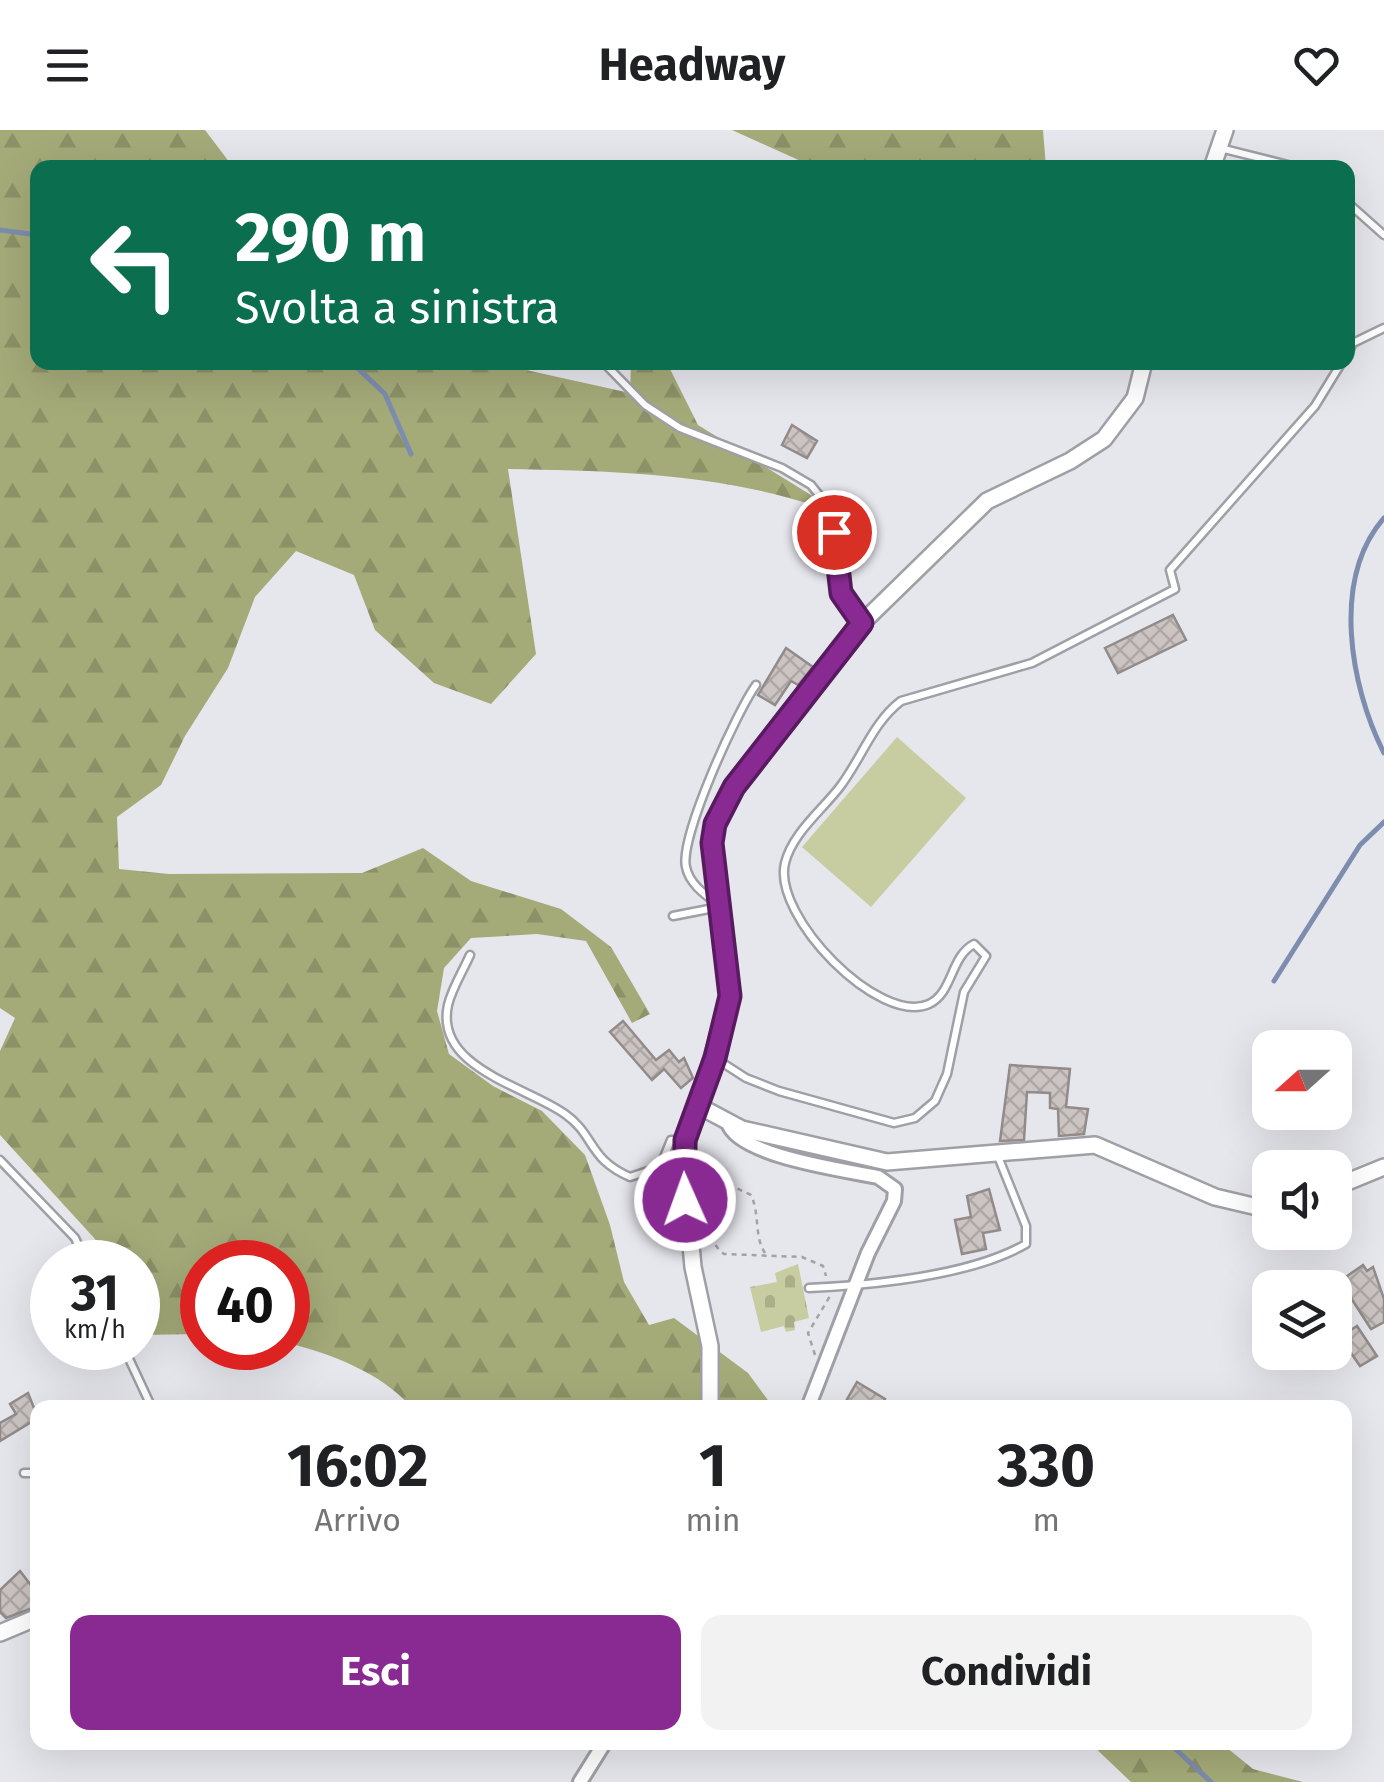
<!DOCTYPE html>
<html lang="it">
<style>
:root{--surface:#fff;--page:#f2f2f2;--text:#202124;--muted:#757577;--accent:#892a93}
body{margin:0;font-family:"Fira Sans",sans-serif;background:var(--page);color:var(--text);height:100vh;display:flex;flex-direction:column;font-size:38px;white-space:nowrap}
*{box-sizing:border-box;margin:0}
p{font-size:32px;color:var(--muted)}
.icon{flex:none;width:55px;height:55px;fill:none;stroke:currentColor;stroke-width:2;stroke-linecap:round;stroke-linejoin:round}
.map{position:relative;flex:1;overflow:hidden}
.sheet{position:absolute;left:30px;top:1270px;width:1322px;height:350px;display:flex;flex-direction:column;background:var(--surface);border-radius:20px;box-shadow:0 10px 40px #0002}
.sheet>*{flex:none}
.guide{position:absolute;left:30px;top:30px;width:1325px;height:210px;border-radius:20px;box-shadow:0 10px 40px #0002;background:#0b6e4f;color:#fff;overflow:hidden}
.needle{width:65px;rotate:249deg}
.fabs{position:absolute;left:1252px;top:900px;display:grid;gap:20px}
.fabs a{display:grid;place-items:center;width:100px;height:100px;border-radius:20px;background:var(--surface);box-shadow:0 10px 40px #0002;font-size:50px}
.speed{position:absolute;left:30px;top:1110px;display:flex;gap:20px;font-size:50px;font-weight:700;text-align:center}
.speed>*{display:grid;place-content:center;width:130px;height:130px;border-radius:50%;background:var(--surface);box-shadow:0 10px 40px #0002;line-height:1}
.speed small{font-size:25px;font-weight:400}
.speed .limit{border:15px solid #d22;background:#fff;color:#111}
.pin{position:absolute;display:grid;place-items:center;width:85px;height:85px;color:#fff;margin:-42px;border:5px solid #fff;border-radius:50%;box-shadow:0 2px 10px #0007}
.me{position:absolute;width:110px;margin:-55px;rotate:358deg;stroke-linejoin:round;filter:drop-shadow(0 0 8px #0008)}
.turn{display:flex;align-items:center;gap:35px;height:210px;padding:0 40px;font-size:45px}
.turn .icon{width:130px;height:130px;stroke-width:2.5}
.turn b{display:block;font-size:70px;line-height:85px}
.eta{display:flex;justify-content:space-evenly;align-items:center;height:170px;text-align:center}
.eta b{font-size:60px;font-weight:700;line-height:70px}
.primary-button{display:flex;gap:20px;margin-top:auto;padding:20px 40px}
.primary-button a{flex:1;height:115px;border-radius:20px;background:var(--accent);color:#fff;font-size:40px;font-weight:700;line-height:115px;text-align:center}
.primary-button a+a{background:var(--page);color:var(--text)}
header{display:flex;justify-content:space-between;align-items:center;height:130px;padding:0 40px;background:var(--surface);font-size:45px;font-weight:700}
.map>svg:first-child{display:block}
</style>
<header><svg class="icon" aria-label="menu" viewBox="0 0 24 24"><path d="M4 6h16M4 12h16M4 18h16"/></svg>Headway<svg class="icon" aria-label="heart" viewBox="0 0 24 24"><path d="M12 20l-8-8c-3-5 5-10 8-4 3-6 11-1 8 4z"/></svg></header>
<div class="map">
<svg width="1384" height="1652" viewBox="0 0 1384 1652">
<defs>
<pattern id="forest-firs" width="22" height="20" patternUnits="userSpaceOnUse" patternTransform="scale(2.5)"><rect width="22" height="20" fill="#a4aa78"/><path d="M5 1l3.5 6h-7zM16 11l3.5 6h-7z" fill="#8c9167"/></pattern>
<pattern id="cemetery-stones" width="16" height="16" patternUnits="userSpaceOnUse" patternTransform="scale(2.5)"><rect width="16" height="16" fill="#c7cda1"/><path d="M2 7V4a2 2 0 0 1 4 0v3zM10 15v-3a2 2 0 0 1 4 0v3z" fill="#aaaf89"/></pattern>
<pattern id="building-cross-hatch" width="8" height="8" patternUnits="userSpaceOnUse" patternTransform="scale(2.5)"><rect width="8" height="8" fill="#cbc4c2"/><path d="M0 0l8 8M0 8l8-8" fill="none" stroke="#ada7a6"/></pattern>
</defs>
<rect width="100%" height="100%" fill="#e6e6ed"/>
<path fill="url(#forest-firs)" d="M0 0H205L233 37 38 38V232L495 233 630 263 631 233H667L698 295 819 370 810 374C711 343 611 341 508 339L536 524 491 574 434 553 375 500 354 445 296 421 255 467 228 538 185 606 161 655 117 687 119 739 169 744 362 743 423 718 471 751 561 779 611 817 650 884 632 893 586 811 537 804 471 808 444 838 437 881 449 924 493 956 542 981 585 1025 610 1095 624 1152 649 1195 674 1188 748 1243 773 1277H411C382 1243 331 1224 288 1213V1132H202V1204L139 1205 138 1132H105L95 1109 0 1005V921L15 888 0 878Z
M732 0H1043L1046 37H814Z
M1090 1613H1221L1253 1639 1303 1652H1131Z"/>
<path fill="url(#cemetery-stones)" d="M798 1134 809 1188 794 1192 795 1200 786 1202 784 1196 761 1202 750 1157 777 1152 775 1143Z"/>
<path fill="#c7cda1" d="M897 607 966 668 871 777 802 717Z"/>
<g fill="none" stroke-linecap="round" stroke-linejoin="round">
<path stroke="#7d8dae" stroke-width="5" d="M0 100 38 105
M351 232 385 264 411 324
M1384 388C1331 449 1350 556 1384 623
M1274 851 1360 715 1384 692
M1168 1612 1211 1652"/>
</g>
<path fill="url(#building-cross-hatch)" stroke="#928b89" stroke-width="2.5" d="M792 295 817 311 807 328 782 315Z
M1173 485 1186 510 1118 543 1105 518Z
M786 518 813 537 798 555 791 551 775 575 758 565Z
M623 891 656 930 669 920 679 932 684 928 693 948 681 958 664 939 652 950 610 902Z
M1010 935 1070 939 1066 977 1088 979 1084 1004 1059 1006 1058 979 1050 978V963L1027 962 1024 1010 1000 1011Z
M989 1059 1000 1100 983 1103 986 1119 962 1124 955 1090 971 1087 967 1066Z
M1363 1135 1367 1141 1373 1137 1384 1169V1192L1371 1199 1340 1151Z
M1357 1196 1377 1226 1360 1236 1340 1207Z
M857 1252 885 1269 880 1278H842Z
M28 1263 38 1288 0 1311V1293L16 1284 10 1274Z
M20 1441 30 1454 38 1452V1476L6 1488 0 1482V1460Z"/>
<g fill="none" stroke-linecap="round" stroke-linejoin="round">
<defs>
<path id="service" d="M1220 18 1300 38
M1348 73 1384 105
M1348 223 1353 213 1384 198
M603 232 645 275 680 298 782 338 811 355 827 375 841 463 860 490
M716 773C704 764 689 753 686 737 679 708 737 581 756 555
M673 786 719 777
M470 825C463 841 452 858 448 875 434 938 528 957 565 984 595 1005 588 1029 630 1047L660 1037 671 1010H685
M715 928 746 948 779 961 894 993 915 988 935 971 947 944 964 862 986 826 974 814C950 827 953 863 929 874 879 896 772 786 785 733 792 704 821 681 839 658 861 630 872 593 901 571L1032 533 1175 459 1170 440 1315 276 1342 232
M0 1030 75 1108 86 1132
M809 1158C872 1155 970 1146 1026 1114V1096L997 1024
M124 1218 152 1278
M24 1343H38"/>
<path id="minor" d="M728 993C738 1026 845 1040 878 1047L895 1059 894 1071 868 1123 808 1278
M580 1652 605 1612"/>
<path id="tertiary" d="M1212 38 1225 0
M697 975 742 999 887 1032 1095 1015 1215 1067 1270 1080
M1335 1057 1384 1037
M710 1278V1216L693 1137 683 1027 730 866 712 713 721 678 755 628 862 493 987 371 1070 331 1104 309 1135 268 1144 232
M0 1503 38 1487"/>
</defs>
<use href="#service" stroke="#9f9fa6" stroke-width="11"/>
<use href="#minor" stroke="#9f9fa6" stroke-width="18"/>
<use href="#tertiary" stroke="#9f9fa6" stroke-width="20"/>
<path stroke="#a2a2a7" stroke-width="2.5" stroke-dasharray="5 5" stroke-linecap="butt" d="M765 1123C754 1107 760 1084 751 1065L721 1051 709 1053C700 1073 705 1110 724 1124L802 1127 823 1136 826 1146
M815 1225 808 1203 830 1166"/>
<use href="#service" stroke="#fff" stroke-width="6"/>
<use href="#minor" stroke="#fff" stroke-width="12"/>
<use href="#tertiary" stroke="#fff" stroke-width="15"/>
</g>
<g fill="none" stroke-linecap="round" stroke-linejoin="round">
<defs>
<path id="route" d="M685 1070V1010L715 928 730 866 712 713 715 694 734 657 862 493 841 463 834 402"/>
</defs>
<use href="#route" stroke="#591b60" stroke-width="25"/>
<use href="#route" stroke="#892a93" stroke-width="18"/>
</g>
</svg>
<div class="fabs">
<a><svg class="needle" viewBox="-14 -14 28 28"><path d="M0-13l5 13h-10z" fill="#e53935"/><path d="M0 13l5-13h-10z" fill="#757577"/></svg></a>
<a><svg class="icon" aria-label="sound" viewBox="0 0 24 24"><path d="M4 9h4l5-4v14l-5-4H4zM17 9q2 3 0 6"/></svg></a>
<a><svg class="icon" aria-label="layers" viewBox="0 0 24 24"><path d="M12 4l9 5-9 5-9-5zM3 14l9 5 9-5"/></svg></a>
</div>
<div class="speed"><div>31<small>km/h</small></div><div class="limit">40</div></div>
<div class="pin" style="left:834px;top:402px;background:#d93025"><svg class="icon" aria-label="arrive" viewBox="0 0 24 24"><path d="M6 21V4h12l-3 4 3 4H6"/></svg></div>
<svg class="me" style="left:685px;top:1070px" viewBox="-20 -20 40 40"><circle r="17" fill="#892a93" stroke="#fff" stroke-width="3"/><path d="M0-11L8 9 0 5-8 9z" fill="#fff"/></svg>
<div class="guide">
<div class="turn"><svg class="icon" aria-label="left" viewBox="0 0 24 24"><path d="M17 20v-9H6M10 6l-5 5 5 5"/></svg><div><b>290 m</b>Svolta a sinistra</div></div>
</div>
<section class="sheet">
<div class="eta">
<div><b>16:02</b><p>Arrivo</p></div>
<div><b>1</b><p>min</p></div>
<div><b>330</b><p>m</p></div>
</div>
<div class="primary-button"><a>Esci</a><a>Condividi</a></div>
</section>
</div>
